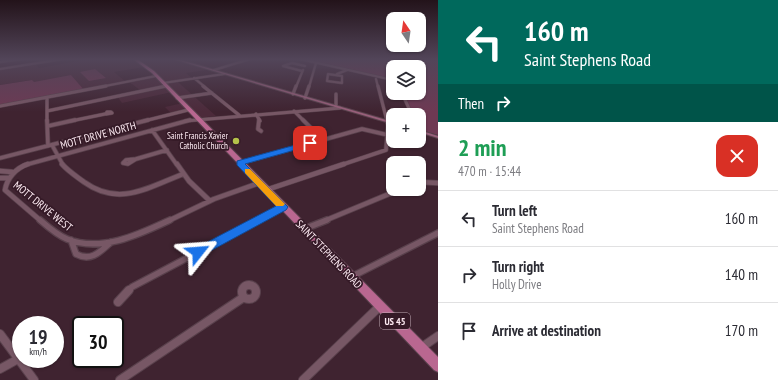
<!DOCTYPE html>
<meta charset="utf-8">
<style>
:root{--surface:#fff;--page:#f2f2f3;--text:#2b2b33;--muted:#7c7c81;--line:#e1e1e2}
body{margin:0;font-family:"PT Sans Narrow",sans-serif;background:var(--page);color:var(--text);height:100vh;display:flex;flex-direction:column;font-size:15px;white-space:nowrap}
*{box-sizing:border-box;margin:0}
p{font-size:13px;color:var(--muted)}
.icon{flex:none;width:22px;height:22px;fill:none;stroke:currentColor;stroke-width:2;stroke-linecap:round;stroke-linejoin:round}
.map{position:relative;flex:1;overflow:hidden}
.sheet{display:flex;flex-direction:column;background:var(--surface);width:340px}
.sheet>*{flex:none}
.guide{background:#00695c;color:#fff;overflow:hidden}
.needle{width:26px;rotate:347deg}
.controls{position:absolute;left:386px;top:12px;display:grid;gap:8px}
.controls a{display:grid;place-items:center;width:40px;height:40px;border-radius:8px;background:var(--surface);box-shadow:0 1px 3px #0004;font-size:20px}
.speed{position:absolute;left:12px;top:316px;display:flex;gap:8px;font-size:20px;font-weight:700;text-align:center}
.speed>*{display:grid;place-content:center;width:52px;height:52px;border-radius:50%;background:var(--surface);box-shadow:0 1px 3px #0004;line-height:1}
.speed small{font-size:10px;font-weight:400}
.speed .limit{border:2px solid #111;border-radius:6px;background:#fff;color:#111}
.pin{position:absolute;display:grid;place-items:center;width:34px;height:34px;color:#fff;margin:-17px;border-radius:8px;box-shadow:0 2px 6px #0006}
.me{position:absolute;width:44px;margin:-22px;rotate:62deg;stroke-linejoin:round;filter:drop-shadow(0 0 3px #0008)}
.turn{display:flex;align-items:center;gap:14px;height:84px;padding:0 20px;font-size:18px}
.turn .icon{width:52px;height:52px;stroke-width:2.5}
.turn b{display:block;font-size:28px;line-height:34px}
.then{display:flex;align-items:center;height:38px;padding:0 20px;background:#0003;gap:8px;font-size:15px}
.round{display:grid;place-items:center;flex:none;width:42px;height:42px;border-radius:12px;background:var(--page)}
.head{display:flex;align-items:center;justify-content:space-between;height:68px;padding:0 20px}
h1{font-size:24px;font-weight:700;line-height:30px;color:#1e9e55}
ul{padding:0;list-style:none}
li{display:flex;align-items:center;gap:12px;height:56px;padding:0 20px;border-top:1px solid var(--line)}
li div{flex:1}
li b{display:block;font-size:15px}
li em{font-style:normal}
main{display:flex;flex:1;min-height:0}
.map>svg:first-child{display:block}
</style>
<main>
<div class="map">
<svg width="438" height="380" viewBox="0 0 438 380">
<rect width="100%" height="100%" fill="#3f2330"/>
<path fill="#4c2a3a" d="M90 59H133L144 67 114 72 126 82 84 90 33 82 31 80 0 85V69L36 64 39 68Z
M136 59H170L207 70 186 73 193 79 178 82 216 116 198 118 189 109 171 113 165 107 183 103 172 92 122 103 117 96 140 90 129 82 158 76Z"/>
<path fill="#6e3953" d="M302 59H438V135L419 130V115H413L403 93H419V67H393V80Z
M95 69 106 78 89 81 80 72Z
M71 75 84 90 0 106V85L32 80 34 82Z"/>
<g fill="none" stroke-linecap="round" stroke-linejoin="round">
<defs>
<path id="minor-far5" d="M210 59H213
M300 59 393 80
M177 60 181 59
M0 62 23 59
M0 69 63 59
M214 70 250 59
M302 71 283 66 292 63 305 66
M328 74 342 76V83L327 81Z
M337 74 347 70
M194 78 205 87
M376 79 378 87
M163 83 224 74
M100 87 156 76
M163 87 166 86
M296 87 303 70
M309 87 316 63"/>
<path id="minor-far4" d="M203 86 239 115
M378 86 387 121
M402 93 412 115
M293 94 296 86
M336 94V107
M47 97V121
M177 98 212 93
M305 98 309 86
M0 106 106 86
M47 111 166 86
M294 111 304 121
M107 112H111L112 113 106 114Z
M256 114 260 121
M71 121 105 114
M144 121 188 110
M185 121 340 108"/>
<path id="minor-far3" d="M47 120 48 146
M259 120 258 129 261 131
M303 120 313 130
M48 126 75 120
M152 130 177 165
M52 145 63 165
M0 158 148 120
M136 159 167 150
M136 159 128 164 123 163 126 160Z
M240 163 362 129 388 135
M25 165 190 120
M341 165 386 150 388 126 387 120"/>
<path id="minor-far2" d="M28 164C16 168 7 178 5 190L41 221
M62 164C68 171 76 176 84 182 119 207 147 188 183 174
M177 164 189 181 210 201
M0 171 12 172
M0 178H8
M419 182 438 183
M266 190 344 164
M168 221 214 199 259 183
M257 221 283 207
M324 221 401 189"/>
<path id="minor-far1" d="M40 220C48 227 57 235 67 239 101 253 140 234 170 220
M304 229 327 220
M71 240 76 254C91 262 100 252 111 242
M351 277 438 233
M128 291 132 287 259 220"/>
<path id="minor" d="M242 292a7 7 0 1 1 14 0a7 7 0 1 1-14 0Z
M118 302 129 290
M0 334 34 380
M422 347 438 336
M0 369 18 359
M120 380 244 297
M303 380 380 306"/>
<path id="secondary" d="M173 59H177L393 122V124Z
M419 130 438 136V138L419 132Z"/>
<path id="primary" d="M133 59H137L154 71 438 357V372L434 370 152 73Z"/>
</defs>
<use href="#minor-far5" stroke="#59414c" stroke-width="3"/>
<use href="#minor-far4" stroke="#59414c" stroke-width="4"/>
<use href="#minor-far3" stroke="#59414c" stroke-width="5"/>
<use href="#minor-far2" stroke="#59414c" stroke-width="6"/>
<use href="#minor-far1" stroke="#59414c" stroke-width="8"/>
<use href="#minor" stroke="#59414c" stroke-width="10"/>
<use href="#secondary" stroke="#59414c" stroke-width="2"/>
<use href="#primary" stroke="#59414c" stroke-width="2"/>
<use href="#minor-far5" stroke="#775765" stroke-width="2"/>
<use href="#minor-far4" stroke="#775765" stroke-width="3"/>
<use href="#minor-far3" stroke="#775765" stroke-width="3.5"/>
<use href="#minor-far2" stroke="#775765" stroke-width="4.5"/>
<use href="#minor-far1" stroke="#775765" stroke-width="5.5"/>
<use href="#minor" stroke="#775765" stroke-width="8"/>
<use href="#secondary" fill="#985f7a" fill-rule="evenodd"/>
<use href="#primary" fill="#b96790" fill-rule="evenodd"/>
</g>
<linearGradient id="sky" x2="0" y2="1"><stop stop-color="#23131a"/><stop offset="0.53" stop-color="#524559"/><stop offset="1" stop-color="#524559" stop-opacity="0"/></linearGradient>
<rect width="438" height="112" fill="url(#sky)"/>
<path fill="#1a73e8" stroke="#114b97" d="M310 141 314 143 313 145 245 164 288 207 286 210 203 255H194L193 252 194 249 276 206 237 165V161Z"/>
<path fill="#f59e0b" d="M245 169H250L285 204 283 206H276L245 173Z"/>
<circle fill="#b4c24a" stroke="#351a27" stroke-width="1.5" cx="236" cy="141" r="4"/>
<g text-anchor="middle" stroke-width="3.5" stroke-linejoin="round" paint-order="stroke">
<g font-size="9" fill="#fdeaf2" stroke="#351a27" text-anchor="end">
<text x="228" y="139">Saint Francis Xavier<tspan x="228" dy="10">Catholic Church</tspan></text>
</g>
<rect fill="#351a27" stroke="#c1acb5" stroke-width="1" x="380" y="313" width="30" height="16" rx="3"/>
<g font-size="10" font-weight="bold" fill="#fdeaf2">
<text x="395" y="325">US 45</text>
</g>
<g font-size="11" fill="#fdeaf2" stroke="#351a27">
<text transform="translate(98 135) rotate(-15)" y="4">MOTT DRIVE NORTH</text>
<text transform="translate(43 206) rotate(39)" y="4">MOTT DRIVE WEST</text>
<text transform="translate(329 254) rotate(46)" y="4">SAINT STEPHENS ROAD</text>
</g>
</g>
</svg>
<div class="controls">
<a><svg class="needle" viewBox="-14 -14 28 28"><path d="M0-13l5 13h-10z" fill="#e53935"/><path d="M0 13l5-13h-10z" fill="#7c7c81"/></svg></a>
<a><svg class="icon" aria-label="layers" viewBox="0 0 24 24"><path d="M12 4l9 5-9 5-9-5zM3 14l9 5 9-5"/></svg></a>
<a>+</a>
<a>−</a>
</div>
<div class="speed"><div>19<small>km/h</small></div><div class="limit">30</div></div>
<div class="pin" style="left:310px;top:143px;background:#d93025"><svg class="icon" aria-label="arrive" viewBox="0 0 24 24"><path d="M6 21V4h12l-3 4 3 4H6"/></svg></div>
<svg class="me" style="left:198px;top:252px" viewBox="-20 -20 40 40"><path d="M0-17L14 15 0 8-14 15z" fill="#1a73e8" stroke="#fff" stroke-width="4"/></svg>
</div>
<section class="sheet">
<div class="guide">
<div class="turn"><svg class="icon" aria-label="left" viewBox="0 0 24 24"><path d="M17 20v-9H6M10 6l-5 5 5 5"/></svg><div><b>160 m</b>Saint Stephens Road</div></div>
<div class="then">Then<svg class="icon" aria-label="right" viewBox="0 0 24 24"><path d="M7 20v-9h11M14 6l5 5-5 5"/></svg></div>
</div>
<div class="head"><div><h1>2 min</h1><p>470 m · 15:44</p></div><a class="round" style="background:#d93025;color:#fff"><svg class="icon" aria-label="close" viewBox="0 0 24 24"><path d="M6 6l12 12M18 6L6 18"/></svg></a></div>
<ul>
<li><svg class="icon" aria-label="left" viewBox="0 0 24 24"><path d="M17 20v-9H6M10 6l-5 5 5 5"/></svg><div><b>Turn left</b><p>Saint Stephens Road</p></div><em>160 m</em></li>
<li><svg class="icon" aria-label="right" viewBox="0 0 24 24"><path d="M7 20v-9h11M14 6l5 5-5 5"/></svg><div><b>Turn right</b><p>Holly Drive</p></div><em>140 m</em></li>
<li><svg class="icon" aria-label="arrive" viewBox="0 0 24 24"><path d="M6 21V4h12l-3 4 3 4H6"/></svg><div><b>Arrive at destination</b></div><em>170 m</em></li>
</ul>
</section>
</main>
